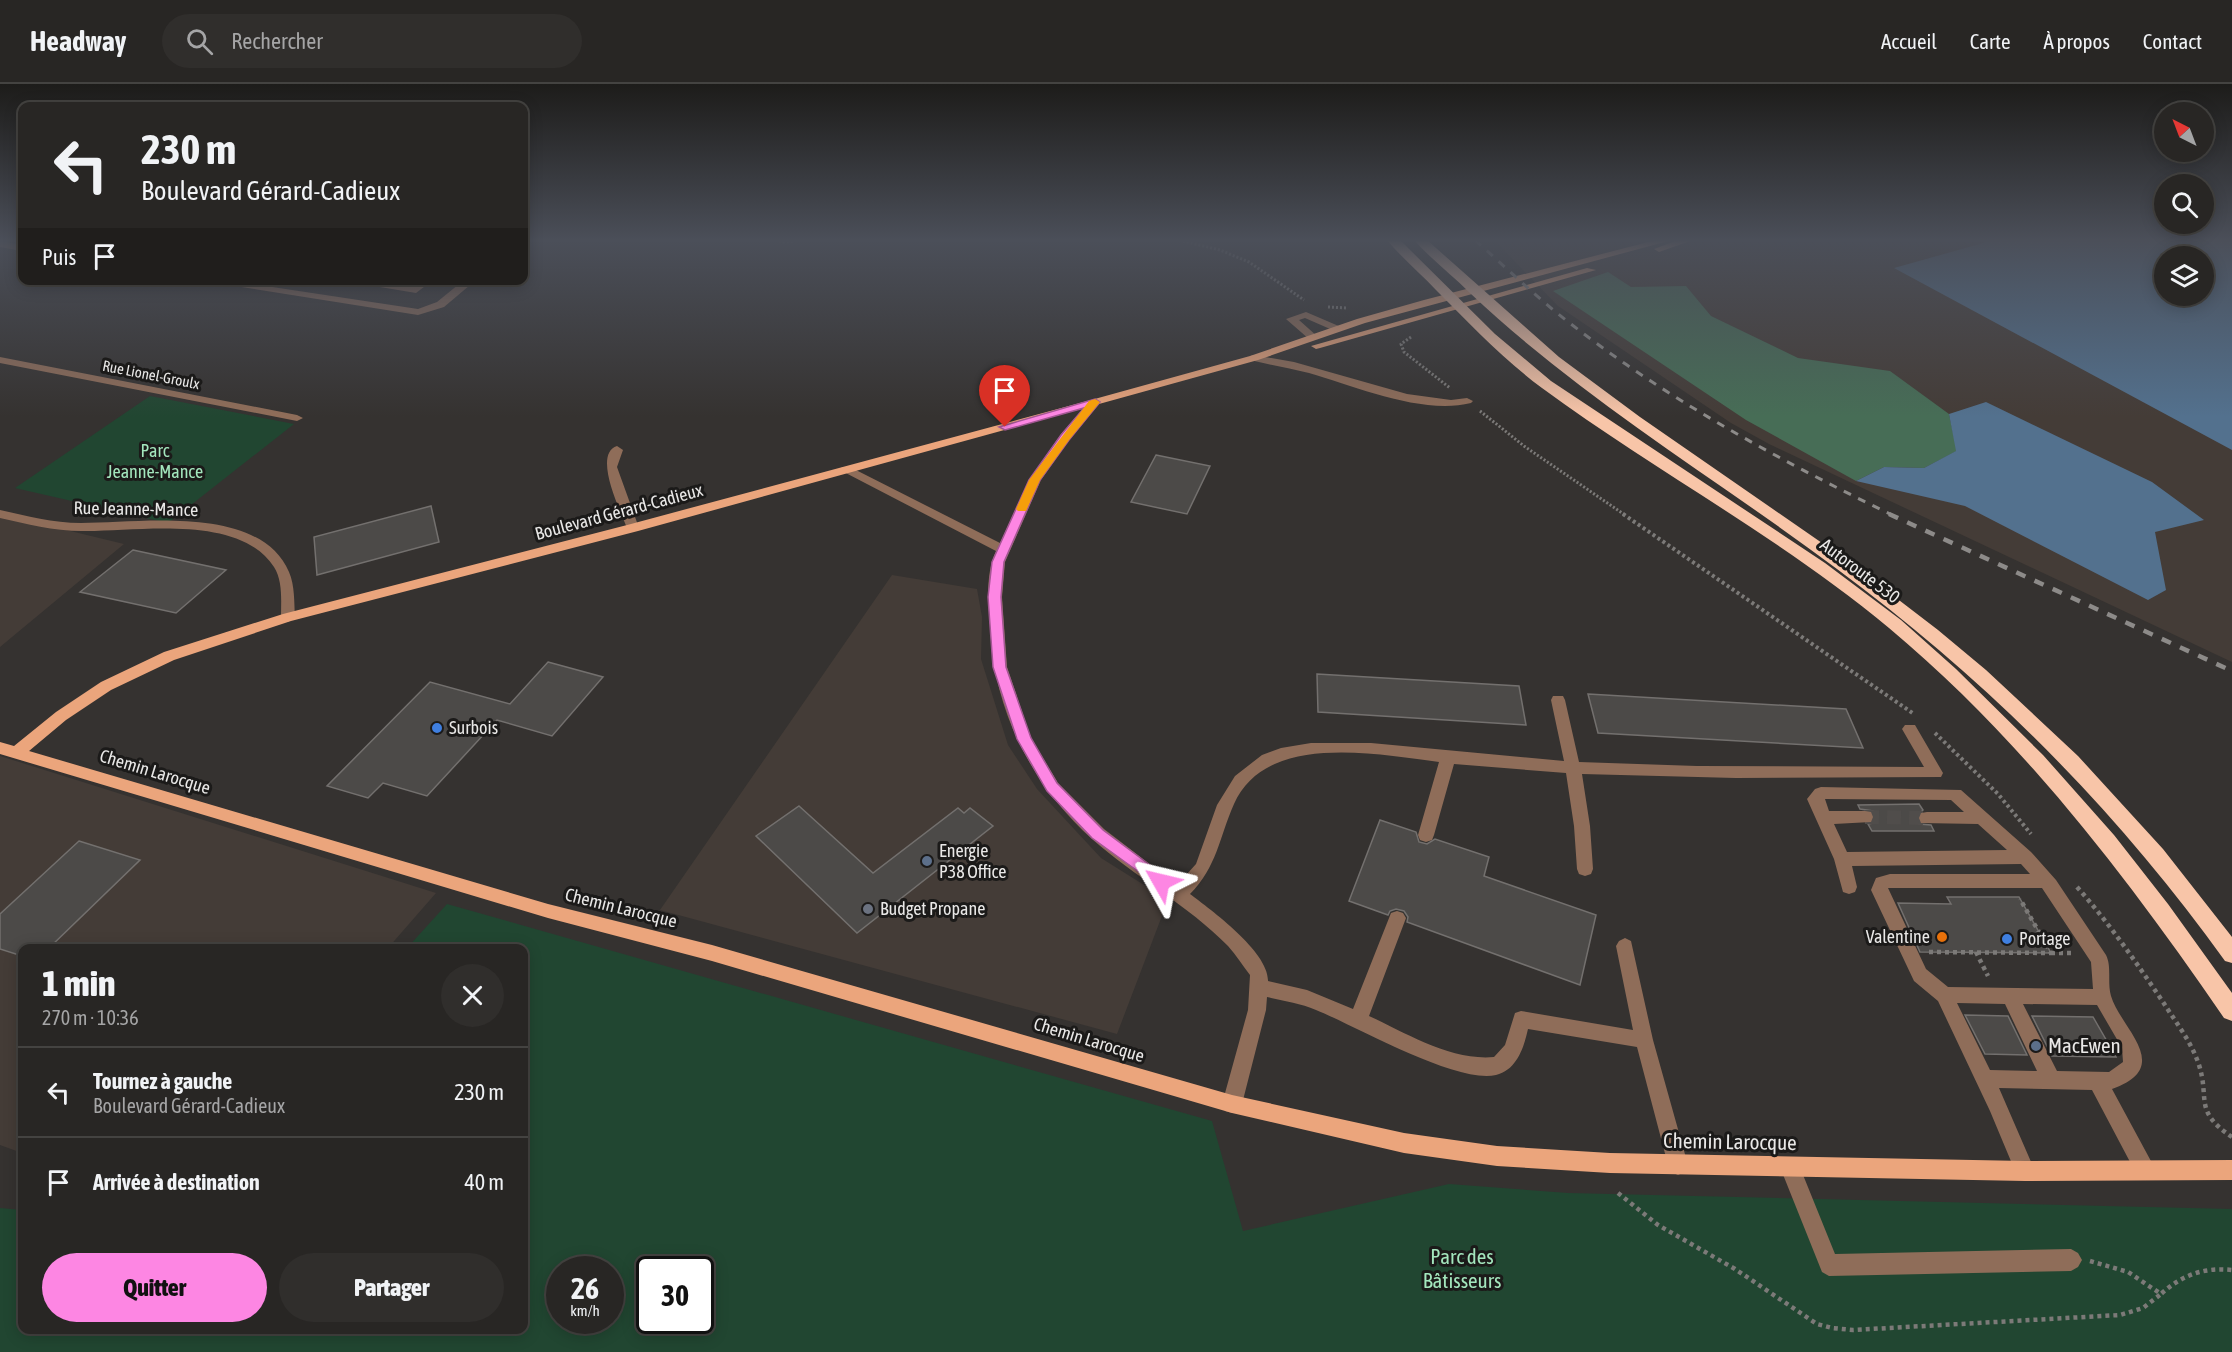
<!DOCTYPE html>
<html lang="fr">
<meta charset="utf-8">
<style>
:root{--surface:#282624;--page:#302e2c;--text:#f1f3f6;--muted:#a5a5a6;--line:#444341;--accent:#fd86e3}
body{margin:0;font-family:"Asap Condensed",sans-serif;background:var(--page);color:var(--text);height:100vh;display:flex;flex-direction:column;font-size:22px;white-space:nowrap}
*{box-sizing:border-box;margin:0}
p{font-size:20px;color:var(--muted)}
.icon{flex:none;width:33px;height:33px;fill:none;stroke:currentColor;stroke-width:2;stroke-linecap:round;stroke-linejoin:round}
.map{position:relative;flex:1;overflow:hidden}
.side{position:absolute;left:18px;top:860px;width:510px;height:390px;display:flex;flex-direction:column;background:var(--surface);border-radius:12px;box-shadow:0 3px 15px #0003,0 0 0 2px var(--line)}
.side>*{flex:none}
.top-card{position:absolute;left:18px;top:18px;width:510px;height:183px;border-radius:12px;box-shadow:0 3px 15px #0003,0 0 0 2px var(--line);background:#282624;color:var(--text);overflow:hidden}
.needle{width:39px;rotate:318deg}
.tools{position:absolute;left:2154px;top:18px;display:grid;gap:12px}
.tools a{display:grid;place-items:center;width:60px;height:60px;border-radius:50%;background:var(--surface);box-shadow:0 3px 15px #0003,0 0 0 2px var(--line);font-size:30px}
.speed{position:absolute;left:546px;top:1172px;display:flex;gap:12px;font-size:30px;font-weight:700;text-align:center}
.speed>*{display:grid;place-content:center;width:78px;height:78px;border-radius:50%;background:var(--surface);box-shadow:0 3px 15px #0003,0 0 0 2px var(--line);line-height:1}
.speed small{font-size:15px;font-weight:400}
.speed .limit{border:3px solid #111;border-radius:9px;background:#fff;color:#111}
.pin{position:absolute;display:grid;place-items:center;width:51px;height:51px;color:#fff;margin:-62px -26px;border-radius:50% 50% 50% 0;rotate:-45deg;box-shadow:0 0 6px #0007}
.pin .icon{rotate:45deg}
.me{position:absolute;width:66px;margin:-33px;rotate:307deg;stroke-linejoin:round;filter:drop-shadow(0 0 4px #0008)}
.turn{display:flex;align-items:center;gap:21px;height:126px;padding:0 24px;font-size:27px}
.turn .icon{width:78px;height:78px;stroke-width:2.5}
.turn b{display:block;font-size:42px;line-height:51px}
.then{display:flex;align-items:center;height:57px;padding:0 24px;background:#0003;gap:12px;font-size:22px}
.round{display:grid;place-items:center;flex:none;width:63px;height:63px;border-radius:32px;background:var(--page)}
.overview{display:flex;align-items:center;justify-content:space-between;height:102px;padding:0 24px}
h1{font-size:36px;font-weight:800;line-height:45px}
.button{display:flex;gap:12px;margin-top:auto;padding:12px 24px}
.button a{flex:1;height:69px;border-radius:36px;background:var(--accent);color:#111;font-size:24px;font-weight:800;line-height:69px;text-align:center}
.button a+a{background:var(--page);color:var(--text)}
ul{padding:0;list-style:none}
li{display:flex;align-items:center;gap:18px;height:90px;padding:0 24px;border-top:2px solid var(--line)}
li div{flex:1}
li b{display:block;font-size:22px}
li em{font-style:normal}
header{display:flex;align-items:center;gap:36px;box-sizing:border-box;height:84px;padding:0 30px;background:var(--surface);border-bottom:2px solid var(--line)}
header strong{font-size:28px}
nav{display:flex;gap:33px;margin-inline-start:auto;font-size:21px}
.search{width:420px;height:54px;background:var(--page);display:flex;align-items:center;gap:15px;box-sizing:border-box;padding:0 21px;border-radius:33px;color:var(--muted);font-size:22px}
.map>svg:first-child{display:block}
</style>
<header>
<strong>Headway</strong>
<div class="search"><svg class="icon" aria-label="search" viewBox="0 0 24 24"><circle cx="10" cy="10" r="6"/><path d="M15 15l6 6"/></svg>Rechercher</div>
<nav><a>Accueil</a><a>Carte</a><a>À propos</a><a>Contact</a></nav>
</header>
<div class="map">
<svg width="2232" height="1268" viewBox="0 0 2232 1268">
<rect width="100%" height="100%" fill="#353230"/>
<path fill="#443c37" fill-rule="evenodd" d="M1494 156H2232V578L1769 360 1731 339 1558 222ZM2164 172H2204V212H2164Z
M0 430 124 460 0 563Z
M892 491 977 505 982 533 981 575 1008 661 1037 705 1101 774 1168 816 1117 950 660 826Z
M0 672 436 809 388 864H22V1069L0 1061Z"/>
<path fill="#214631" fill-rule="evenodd" d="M150 312 294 340 168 439 15 404Z
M447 820 1212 1037 1243 1147 1449 1100 1568 1109 2232 1125V1268H0V1124L22 1126V1245H524V864H407ZM560 1185H610V1236H560ZM650 1185H700V1236H650Z"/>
<path fill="#476d56" d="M1608 188 1631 203 1686 202 1711 232 1798 274 1890 287 1949 330 1957 367 1924 384 1884 383 1856 397 1746 336 1553 207Z"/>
<path fill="#53718e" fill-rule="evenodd" d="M1994 156H2232V366L1894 184ZM2164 172H2204V212H2164Z
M1986 318 2152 398 2204 436 2155 448 2166 506 2148 516 1965 422 1856 397 1884 383 1924 384 1956 367 1949 330Z"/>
<path fill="#4c4a48" stroke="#73706e" stroke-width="1.5" d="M1156 371 1210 382 1187 430 1131 418Z
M431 422 439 458 317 491 314 453Z
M133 466 226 486 176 529 80 508Z
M548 578 603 593 552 652 497 636 427 712 383 699 368 714 327 702 430 598 510 620Z
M1317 590 1519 602 1526 641 1318 628Z
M1588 610 1846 625 1863 664 1598 649Z
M1919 720 1923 726 1917 733 1919 740 1931 741 1934 747H1872L1868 740 1873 739 1875 734 1873 727 1860 725 1858 721Z
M799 722 873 789 958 724 964 729 970 724 993 742 857 849 756 752Z
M1380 736 1416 748 1419 758 1427 760 1435 755 1489 773 1484 792 1596 831 1580 901 1407 838 1408 833 1404 827 1396 825 1390 827 1388 831 1349 817Z
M79 757 140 776 49 864H22V872L0 865V830Z
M1947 813H2019L2051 869 1920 868 1898 819 1951 820Z
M1965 931 2008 932 2027 971 1985 970Z
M2032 932 2093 933 2116 973 2052 972Z"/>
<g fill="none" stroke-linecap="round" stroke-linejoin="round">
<path stroke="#504d4b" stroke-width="14" stroke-dasharray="14 8" stroke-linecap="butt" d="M1865 733 1927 734"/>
<path stroke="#7c7a78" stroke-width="3" stroke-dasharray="2 2" stroke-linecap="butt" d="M775 156 785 158 806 156
M1179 156 1220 166 1249 178 1304 216
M1328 223 1348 224
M1411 253 1401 260 1404 268 1450 304
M1480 327 1524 362 1625 431"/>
<path stroke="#7c7a78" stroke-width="4" stroke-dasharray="3 3" stroke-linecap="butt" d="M1623 430 1914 630
M1935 649 1998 710 2031 750"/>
<path stroke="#7c7a78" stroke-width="4.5" stroke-dasharray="4 4" stroke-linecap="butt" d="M2077 803C2109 839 2136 878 2163 918 2175 937 2190 956 2198 978 2211 1015 2192 1026 2232 1053
M1929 868 2051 869 2020 815
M1976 868 1988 892
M2051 869H2071
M1618 1109 1658 1141 1735 1185 1817 1240 1832 1244 1853 1246 2120 1231 2143 1224 2161 1210
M2090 1177 2128 1188 2161 1210C2182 1191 2204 1183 2232 1186"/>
<path fill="#8f6d59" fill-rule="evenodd" d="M0 157 22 161V167L0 163Z
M197 196H226L418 225 437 218 464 196H476L444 223 418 231Z
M338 196H369L414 203 421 196H433L416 209Z
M1306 228 1341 243 1342 245 1337 248 1305 234 1299 236 1318 253 1313 256 1309 255 1286 235Z
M1254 271 1294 278 1407 310 1451 316 1467 314 1473 317 1471 319C1422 331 1357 303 1309 289 1289 284 1270 281 1250 276V272Z
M0 273 297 331 303 334 297 337 0 279Z
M1095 315 1101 318 1069 356 1041 396 1005 478 1002 513 1007 583 1031 654 1058 699 1104 745 1177 801 1196 780 1217 721 1235 692 1262 671 1281 664 1311 659H1371L1564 677 1551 616 1553 612H1563L1565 616 1579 678 1697 682 1924 683 1902 645 1905 641H1915L1943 689 1941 693 1736 694 1582 690 1590 742 1593 785 1591 790 1585 792 1579 790 1577 785 1574 742 1566 689 1454 680 1434 751 1432 756 1426 758 1420 756 1418 751 1439 678C1376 670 1266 648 1234 720 1219 754 1217 783 1190 810 1211 826 1269 868 1268 897L1307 906 1353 925 1391 829 1397 827 1403 829 1406 834 1369 932C1406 949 1451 977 1494 973L1505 961 1515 929 1521 927 1633 946 1616 862 1619 857 1625 854 1631 857 1653 956 1688 1081 1685 1088 1678 1091 1671 1088 1668 1081 1637 963 1528 945C1524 963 1517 986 1496 991 1456 1000 1356 942 1316 926 1300 919 1283 917 1267 913L1266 926 1242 1020 1239 1027 1232 1029 1225 1027 1222 1020 1248 926 1250 891C1243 882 1236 871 1228 862 1188 821 1135 793 1092 755 1034 703 996 631 991 553 989 525 984 493 996 467L840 386 842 383H850L1000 459 1029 396 1061 350 1091 316Z
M617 362 623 366 617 383 639 444 633 448 627 444C621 428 592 370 617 362Z
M0 426C27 432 53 439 81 439 140 439 260 420 289 488 295 502 294 518 295 533L288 538 281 533C281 517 283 497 274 483 239 429 136 448 82 447 53 447 27 440 0 434Z
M1821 703 1961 706 2031 768 2056 796 2106 871C2112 883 2107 898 2111 912 2121 945 2175 983 2112 1005L2152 1079 2155 1086 2152 1093 2145 1096 2138 1093 2092 1006 1999 1004 2035 1087 2032 1094 2025 1097 2018 1094 1990 1027 1938 917 1914 897 1871 806 1876 794 1890 790H2030L2021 780 1852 782 1857 803 1855 808 1849 810 1843 808 1834 775 1807 715 1815 705ZM1825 715 1951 716 1964 728H1927L1921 729 1919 734 1921 739 1978 740 2007 766 1847 768 1834 740 1871 738 1873 733 1871 728 1865 727H1829ZM1888 804H2042L2091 878 2093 905 1948 903 1926 885ZM1957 919 2005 920 2037 987 1990 986ZM2023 920 2097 921 2122 964 2123 978 2109 988 2057 987Z
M1790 1073 1797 1076 1835 1170 2071 1165 2078 1169 2082 1176 2078 1183 2071 1187 1829 1192 1822 1188 1780 1083 1783 1076Z"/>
<path fill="#eba57c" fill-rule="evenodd" d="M1656 156H1672L1365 239 1258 276 1099 320 638 447 291 537 174 576 111 606 66 636 29 667 548 820 712 861 1232 1011 1404 1049 1497 1062 1610 1069 2025 1077 2232 1076V1096L2025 1097 1610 1089 1497 1082 1404 1069 1232 1029 712 877 548 834 0 670V658L14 662 56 628 101 598 164 568 283 530 631 440 1091 316 1250 272 1357 235 1424 216Z
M1678 156H1693L1659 168 1654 165Z
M1587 184 1596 186 1320 264 1316 265 1311 262Z"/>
<path fill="#f8c5a8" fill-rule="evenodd" d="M1387 156H1400L1495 250 1551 297 1825 479 1901 536 1956 585 2043 671 2114 751 2168 820 2232 909V937L2224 934C2127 793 2022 655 1889 544 1781 454 1655 387 1542 304 1503 275 1470 240 1436 206 1420 189 1402 174 1387 156Z
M1414 156H1427L1559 273 1640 333 1848 477 1938 546 1986 586 2078 672 2163 765 2232 853V879L2225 877C2116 725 1987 596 1837 485 1714 393 1582 315 1470 209 1452 191 1431 175 1414 156Z"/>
<path stroke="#8d8b89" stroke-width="3" stroke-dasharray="8 8" stroke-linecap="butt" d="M1475 156C1502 180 1529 206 1557 229 1659 311 1775 374 1892 431"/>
<path stroke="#8d8b89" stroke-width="4.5" stroke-dasharray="10 10" stroke-linecap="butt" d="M1889 430 2232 587"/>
</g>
<linearGradient id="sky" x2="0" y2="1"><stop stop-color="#1d1c1a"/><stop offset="0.47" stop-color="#4b4f59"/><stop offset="1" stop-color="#4b4f59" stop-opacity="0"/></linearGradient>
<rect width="2232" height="333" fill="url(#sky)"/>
<path fill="#fd86e3" stroke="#a45794" stroke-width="1.5" d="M1095 315 1100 318 1069 356 1040 396 1004 478 1001 513 1006 583 1031 654 1057 699 1103 746 1166 793 1169 798 1166 802 1161 804 1092 754 1047 707 1017 655 993 583 988 513 992 478 1029 396 1061 351 1084 324 1005 346 999 343Z"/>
<path fill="#f59e0b" d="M1095 315 1100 318 1069 356 1040 396 1026 427H1018L1016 425 1029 396 1089 317Z"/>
<g fill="#3f7fe0" stroke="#1b1a19" stroke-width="2">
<circle cx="437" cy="644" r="6"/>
<circle cx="2007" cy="855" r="6"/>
</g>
<g fill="#5c6f8a" stroke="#1b1a19" stroke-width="2">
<circle cx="927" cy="777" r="6"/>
<circle cx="2036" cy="962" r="6"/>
</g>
<circle fill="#6b7280" stroke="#1b1a19" stroke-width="2" cx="868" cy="825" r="6"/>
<circle fill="#e8710a" stroke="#1b1a19" stroke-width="2" cx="1942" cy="853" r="6"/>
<g text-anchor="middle" stroke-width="6" stroke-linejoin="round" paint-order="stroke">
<g font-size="15" fill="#e9e8e7" stroke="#1b1a19">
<text transform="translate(151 291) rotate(11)" y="5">Rue Lionel-Groulx</text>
</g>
<g font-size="18" fill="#a3e6bd" stroke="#1b1a19">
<text x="155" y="373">Parc<tspan x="155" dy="21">Jeanne-Mance</tspan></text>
</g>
<g font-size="18" fill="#e9e8e7" stroke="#1b1a19">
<text transform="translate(136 425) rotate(1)" y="6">Rue Jeanne-Mance</text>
<text transform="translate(619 428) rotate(-15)" y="6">Boulevard Gérard-Cadieux</text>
<text transform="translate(1860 487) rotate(37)" y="6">Autoroute 530</text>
<text transform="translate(155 688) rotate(17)" y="6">Chemin Larocque</text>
<text transform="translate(621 824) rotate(14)" y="6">Chemin Larocque</text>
<text transform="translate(1089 956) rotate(17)" y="6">Chemin Larocque</text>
</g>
<g font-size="18" fill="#e9e8e7" stroke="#1b1a19" text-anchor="start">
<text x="449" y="650">Surbois</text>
<text x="939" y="773">Energie<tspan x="939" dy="21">P38 Office</tspan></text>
<text x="880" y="831">Budget Propane</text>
<text x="1930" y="859" text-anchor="end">Valentine</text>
<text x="2019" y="861">Portage</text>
</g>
<g font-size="21" fill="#e9e8e7" stroke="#1b1a19" text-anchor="start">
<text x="2048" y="969">MacEwen</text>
</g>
<g font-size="21" fill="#e9e8e7" stroke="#1b1a19">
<text transform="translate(1730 1058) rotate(1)" y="7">Chemin Larocque</text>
</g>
<g font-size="21" fill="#a3e6bd" stroke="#1b1a19">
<text x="1462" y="1180">Parc des<tspan x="1462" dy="24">Bâtisseurs</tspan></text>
</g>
</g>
</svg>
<div class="tools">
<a><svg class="needle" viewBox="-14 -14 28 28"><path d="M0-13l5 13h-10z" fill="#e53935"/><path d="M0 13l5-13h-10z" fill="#a5a5a6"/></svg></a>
<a><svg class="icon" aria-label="search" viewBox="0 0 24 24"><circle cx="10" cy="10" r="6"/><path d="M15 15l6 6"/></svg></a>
<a><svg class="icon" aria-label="layers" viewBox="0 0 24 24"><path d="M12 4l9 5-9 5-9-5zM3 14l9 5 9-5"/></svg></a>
</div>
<div class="speed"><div>26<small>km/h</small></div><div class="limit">30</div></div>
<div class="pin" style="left:1005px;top:343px;background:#d93025"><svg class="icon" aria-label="arrive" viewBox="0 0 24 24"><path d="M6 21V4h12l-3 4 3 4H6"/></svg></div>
<svg class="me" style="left:1161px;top:798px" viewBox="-20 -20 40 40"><path d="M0-17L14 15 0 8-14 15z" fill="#fd86e3" stroke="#fff" stroke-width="4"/></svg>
<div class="top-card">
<div class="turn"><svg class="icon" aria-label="left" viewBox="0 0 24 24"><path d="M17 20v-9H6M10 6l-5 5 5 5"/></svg><div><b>230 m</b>Boulevard Gérard-Cadieux</div></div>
<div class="then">Puis<svg class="icon" aria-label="arrive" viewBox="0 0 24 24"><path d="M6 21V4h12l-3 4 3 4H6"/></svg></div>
</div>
<section class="side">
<div class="overview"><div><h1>1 min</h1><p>270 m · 10:36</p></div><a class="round"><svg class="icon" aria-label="close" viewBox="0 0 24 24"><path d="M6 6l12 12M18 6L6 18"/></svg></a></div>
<ul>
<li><svg class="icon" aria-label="left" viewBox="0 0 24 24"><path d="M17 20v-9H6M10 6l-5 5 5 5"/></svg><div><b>Tournez à gauche</b><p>Boulevard Gérard-Cadieux</p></div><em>230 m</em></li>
<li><svg class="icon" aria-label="arrive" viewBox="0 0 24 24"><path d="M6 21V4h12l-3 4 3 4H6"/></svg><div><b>Arrivée à destination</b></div><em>40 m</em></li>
</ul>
<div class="button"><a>Quitter</a><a>Partager</a></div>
</section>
</div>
